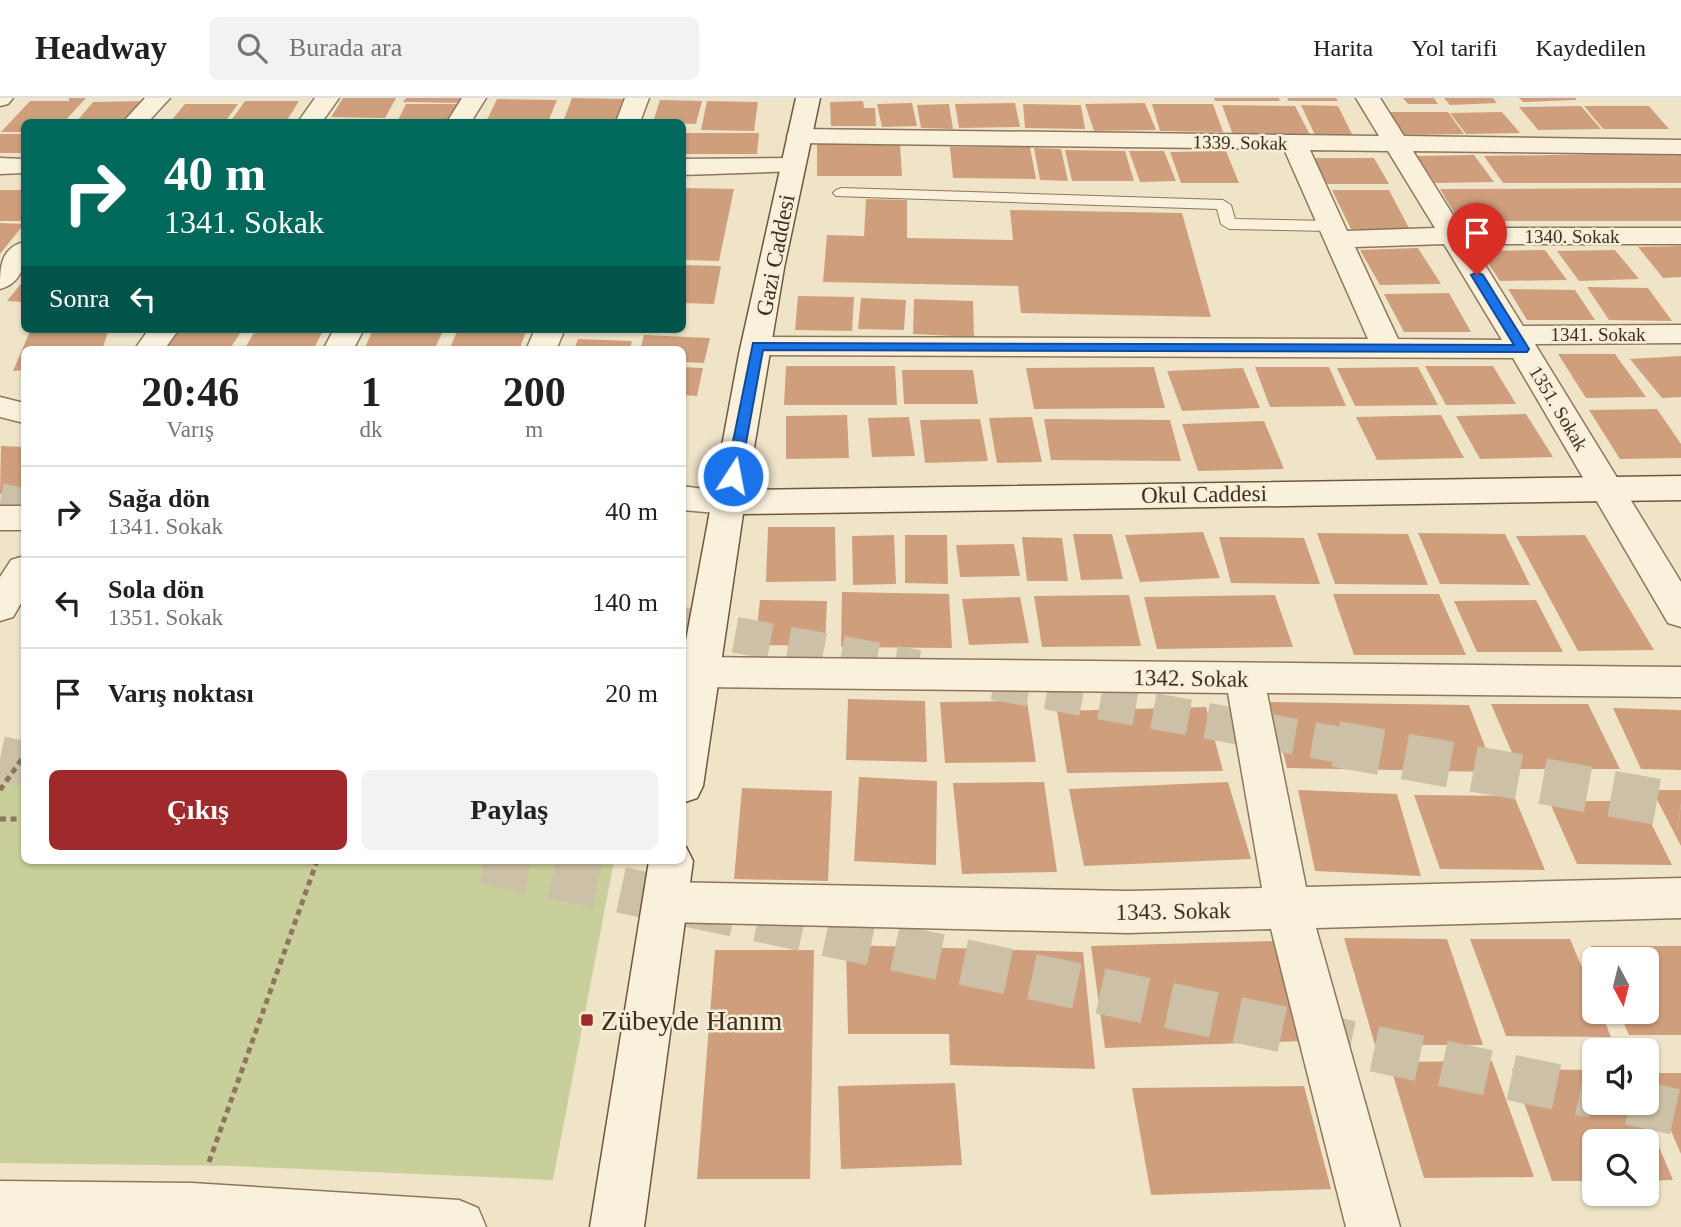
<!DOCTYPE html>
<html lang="tr">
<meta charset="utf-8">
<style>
:root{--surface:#fff;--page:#f2f2f2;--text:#202124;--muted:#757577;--line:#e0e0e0;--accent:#9e2a2b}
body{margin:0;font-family:Georgia,serif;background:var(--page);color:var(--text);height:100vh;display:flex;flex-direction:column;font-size:26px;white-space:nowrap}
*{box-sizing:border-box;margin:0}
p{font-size:23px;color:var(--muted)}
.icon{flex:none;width:38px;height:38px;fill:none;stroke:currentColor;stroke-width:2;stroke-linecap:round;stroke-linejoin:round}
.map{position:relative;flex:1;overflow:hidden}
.drawer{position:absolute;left:21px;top:248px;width:665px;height:518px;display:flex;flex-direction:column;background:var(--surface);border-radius:10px;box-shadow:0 2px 5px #0004}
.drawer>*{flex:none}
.guide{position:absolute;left:21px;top:21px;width:665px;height:214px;border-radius:10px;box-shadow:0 2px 5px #0004;background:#00695c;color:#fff;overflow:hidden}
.needle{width:46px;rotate:173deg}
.buttons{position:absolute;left:1582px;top:849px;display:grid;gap:14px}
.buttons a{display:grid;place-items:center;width:77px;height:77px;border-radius:10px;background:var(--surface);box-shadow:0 2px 5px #0004;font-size:35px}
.pin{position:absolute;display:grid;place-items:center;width:60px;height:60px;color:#fff;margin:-72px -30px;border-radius:50% 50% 50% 0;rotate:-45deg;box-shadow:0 0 7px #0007}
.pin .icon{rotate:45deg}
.me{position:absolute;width:77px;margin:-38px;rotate:11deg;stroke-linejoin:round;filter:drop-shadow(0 0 5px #0008)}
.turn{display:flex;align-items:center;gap:24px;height:147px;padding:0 28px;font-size:32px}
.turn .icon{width:91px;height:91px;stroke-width:2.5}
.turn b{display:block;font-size:49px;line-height:60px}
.then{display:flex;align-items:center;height:66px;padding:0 28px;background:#0003;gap:14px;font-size:26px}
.eta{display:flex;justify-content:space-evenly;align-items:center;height:119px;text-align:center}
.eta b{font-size:42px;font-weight:600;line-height:49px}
.button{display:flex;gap:14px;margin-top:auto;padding:14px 28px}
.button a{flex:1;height:80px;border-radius:10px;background:var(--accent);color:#fff;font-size:28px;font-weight:600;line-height:80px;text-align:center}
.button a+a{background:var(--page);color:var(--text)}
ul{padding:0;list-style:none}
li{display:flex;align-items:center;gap:21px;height:91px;padding:0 28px;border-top:2px solid var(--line)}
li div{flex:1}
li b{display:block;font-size:26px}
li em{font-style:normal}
header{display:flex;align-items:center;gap:42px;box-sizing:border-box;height:98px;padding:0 35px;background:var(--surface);border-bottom:2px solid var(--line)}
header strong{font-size:33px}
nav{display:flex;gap:38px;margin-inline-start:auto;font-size:24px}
.search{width:490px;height:63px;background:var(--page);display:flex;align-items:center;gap:18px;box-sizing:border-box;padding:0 24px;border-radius:10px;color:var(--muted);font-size:26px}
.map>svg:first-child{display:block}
</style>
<header>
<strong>Headway</strong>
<div class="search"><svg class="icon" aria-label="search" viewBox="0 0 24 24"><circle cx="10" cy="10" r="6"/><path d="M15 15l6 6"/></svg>Burada ara</div>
<nav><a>Harita</a><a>Yol tarifi</a><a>Kaydedilen</a></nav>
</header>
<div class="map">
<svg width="1681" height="1129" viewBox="0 0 1681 1129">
<rect width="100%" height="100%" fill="#f0e4c8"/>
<path fill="#c9cf9b" d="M0 681 24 683V763H614L553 1082 232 1068 0 1065Z"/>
<path fill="#cf9f7d" d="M69 0H86L64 24H24V34H1L30 3H69Z
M343 0H396L385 20 331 19Z
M406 0H465L463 5 403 4Z
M572 0 623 1 615 24H563Z
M1214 0H1279L1280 3H1215Z
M1287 0H1336L1338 3H1289Z
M1403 0H1434L1438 6H1408Z
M1444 0H1493L1497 5 1450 7Z
M1519 0H1576V2L1523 4Z
M497 1 557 2 548 24H486Z
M660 2 702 3 696 26 653 24Z
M145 3 130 24H76L93 4Z
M245 3H299L286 24H230Z
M707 3 758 4 754 33 701 32Z
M863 3 864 10H875L876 28H831L830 4Z
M912 5 917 28 882 29 877 6Z
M1015 5 1020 29 959 30 955 6Z
M1145 5 1156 32 1094 33 1085 6Z
M185 6H238L225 24H170Z
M406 6H461L454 22H398Z
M949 6 953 31 921 30 917 7Z
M1023 6 1081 7 1085 31 1025 30Z
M1152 6H1213L1223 34 1160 33Z
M1222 7 1295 8 1310 37H1233Z
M1301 7 1338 8 1353 38 1315 37Z
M1581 8 1601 31 1538 32 1519 9Z
M1584 8H1649L1669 31H1603Z
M1386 14H1448L1464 36 1400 37Z
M1502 14 1520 35 1466 36 1450 15Z
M682 29H686L685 35H759L757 56H682Z
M0 36H24V55H0Z
M817 46H900L902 78H817Z
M950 49H1030L1036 81 953 80Z
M1034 50 1061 51 1068 83 1040 82Z
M1065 52 1125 53 1134 83H1072Z
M1129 53H1164L1176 83 1140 84Z
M1226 53 1239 85H1181L1170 54Z
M1681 55V85H1503L1484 58Z
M1474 57 1494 84 1435 85 1417 58Z
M1311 60H1374L1389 86H1324Z
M684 90 734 91 719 163 682 162Z
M1681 90V123H1459L1440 91Z
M0 92H24V123H0Z
M1332 92H1389L1410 132 1351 131Z
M866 101 907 102V140L1013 142 1010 112 1182 115 1211 219 1021 215 1018 188 823 184 827 137 864 138Z
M0 125 24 126 0 156Z
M1681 148V179L1663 180 1638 149Z
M1418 150 1441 186 1380 187 1360 152Z
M1545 152 1567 182 1500 183 1480 153Z
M1615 152 1639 181 1579 183 1557 153Z
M682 167 721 168 714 206 682 205Z
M24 182V204L7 203Z
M1587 189 1648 190 1672 223 1609 222Z
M1508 191 1575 192 1595 222H1527Z
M1449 195 1471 234H1404L1384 196Z
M798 198 854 199 852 233 795 232Z
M861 200 906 202 904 232 858 231Z
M914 201 973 203 974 239 913 236Z
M31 231H109L102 252H24V272L13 273Z
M177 231H243L229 252H163Z
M256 231H324L313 252H244Z
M373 231H444L434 252H364Z
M458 231H527L519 252H449Z
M644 237 710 240 704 265 682 264V252H640Z
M578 241 632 243 629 252H574Z
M1558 256H1615L1646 299 1586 300Z
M1681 258V299L1662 300 1630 261Z
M786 268H895L897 307H784Z
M1425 268H1493L1516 306 1446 307Z
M682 269 703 270 697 298 682 297Z
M1154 269 1165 310 1034 311 1026 270Z
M1255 269H1329L1346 308 1270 309Z
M1418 269 1438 307 1355 308 1337 270Z
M1243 270 1260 310 1182 313 1167 273Z
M902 272H973L978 306H904Z
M1657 311 1681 346V360L1620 361 1589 312Z
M1526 316 1553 359 1480 361 1456 318Z
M847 317 849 360 786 361V318Z
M1441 317 1464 360 1377 362 1356 319Z
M909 319 915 358 872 359 868 320Z
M1032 319 1042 364 997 365 989 320Z
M980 321 988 363 925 365 920 322Z
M1044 321 1170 322 1181 363 1051 362Z
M1264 323 1284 371 1198 373 1182 326Z
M1 348 24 349V397L0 396Z
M768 429H835L836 483 766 484Z
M1203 434 1220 480 1140 484 1125 437Z
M1317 435 1408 436 1428 487 1335 486Z
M1418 435 1505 436 1530 487 1440 486Z
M1073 436H1112L1123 481 1081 482Z
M894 437 896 486 853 487 852 438Z
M905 437H947L948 486 905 485Z
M1585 437 1654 552 1578 553 1516 438Z
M1022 439 1062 440 1068 483H1027Z
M1219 439 1304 440 1320 486 1231 485Z
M1014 446 1020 478 960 479 956 447Z
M842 494 949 496 952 550 841 549Z
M1333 496H1439L1466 557H1354Z
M1129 497 1141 548 1042 549 1034 498Z
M1275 497 1293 549 1157 551 1144 499Z
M1020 499 1029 545 969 547 962 501Z
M760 502 827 503 825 548 755 547Z
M1536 502 1563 554H1477L1454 503Z
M848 601 925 603 927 664 846 662Z
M1027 603 1036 664 945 665 940 604Z
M1270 604 1469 607 1495 674 1287 670Z
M1491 606H1588L1620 671H1519Z
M1206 609 1223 673 1067 675 1057 613Z
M1613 610 1681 612V672L1641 671Z
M859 679 937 683 936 767 854 763Z
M1044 684 1057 774 962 776 953 685Z
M1228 684 1251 761 1084 768 1069 691Z
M742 690 832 693 828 783 734 781Z
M1298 692 1397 696 1421 778 1315 773Z
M1652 692H1681V748Z
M1414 697 1514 698 1545 772 1440 771Z
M1549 703H1640L1672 767 1577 766Z
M1344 840 1447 841 1483 947H1375Z
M1470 841H1570L1594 898V914H1601L1611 939 1506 938Z
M1275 843 1302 943 1105 950 1091 848Z
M846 847 1083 854 1095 971 950 967 949 936H848Z
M1591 848H1681V937H1629L1619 914H1647V861H1596Z
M715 852H814L810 1081H697Z
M1492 963 1534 1079 1424 1080 1389 964Z
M1512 971 1594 972V1004H1640L1673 1082 1647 1083V1043H1594V1083H1552Z
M1647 975H1681V1056L1647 977Z
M955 985 962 1067 841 1071 838 988Z
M1304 988 1331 1091 1151 1097 1132 990Z"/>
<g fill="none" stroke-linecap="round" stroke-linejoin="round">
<path stroke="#ccc0a6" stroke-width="36" stroke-dasharray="36 18" stroke-linecap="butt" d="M0 403 24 408
M682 527 918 570
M994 584 1346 648"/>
<path stroke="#ccc0a6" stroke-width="46" stroke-dasharray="46 24" stroke-linecap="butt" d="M1336 646 1681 708
M0 661 24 666
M484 763 1594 997
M1630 1004 1681 1015"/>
<defs>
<path id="service" d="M841 90 1223 102 1231 107 1235 121 1331 123 1339 128 1331 133 1229 131 1221 126 1217 111 836 98 833 95 836 92Z"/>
<path id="minor" d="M0 0H13L8 6 0 8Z
M145 0H170L148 24H123Z
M315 0H339L322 24H298Z
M462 0H486L471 24H447Z
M625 0H649L640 24H616Z
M1356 0H1380L1404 38 1681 42V56L1413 53 1461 130H1681V146H1472L1523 228 1681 227V245L1535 246 1681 484V529L1668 525 1513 260 757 257 746 254 742 248 746 242 757 239 1368 241 1284 51 799 45 790 43 787 38 790 33 799 31 1379 38ZM1310 52 1388 53 1435 130 1347 133ZM1444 146 1499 237 1502 242 1398 241 1355 149Z
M0 60 24 61V75L0 76Z
M792 60 801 63 805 68 801 73 682 77V61Z
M24 144C26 164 23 185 0 191 0 170 0 150 24 144Z
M149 231H179L164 252H134Z
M334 231H364L353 252H323Z
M535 231H565L556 252H526Z
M0 408H24V432H0Z
M24 458V500L13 519 0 523V479L11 462Z
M700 559 1681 569V599L1267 595 1306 789 1681 780V820L1316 830 1400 1129H1346L1271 831 1128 835 665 824 649 818 643 804 649 790 665 784 1128 793 1262 790 1228 595 700 589 686 585 682 578 686 563Z
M0 1083 192 1085 459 1102 478 1110 486 1129H0Z"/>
<path id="tertiary" d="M0 299 24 305V325L0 319Z
M682 388 740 396 745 404 740 412 728 416 682 412Z"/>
<path id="secondary" d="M796 0H820L784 170 747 392 1681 378V402L743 416 703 688 697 700 682 705V564L739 256Z
M682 748 686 749 693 763 644 1129H590L649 763H682Z"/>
</defs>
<use href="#service" stroke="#8d765c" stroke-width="2"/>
<use href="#minor" stroke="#8d765c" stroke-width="3"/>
<use href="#tertiary" stroke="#8d765c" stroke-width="3"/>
<use href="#secondary" stroke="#6f573f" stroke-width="3"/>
<path stroke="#8d765c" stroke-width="5" stroke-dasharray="6 4.5" stroke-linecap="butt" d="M0 692 24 658
M0 721H24
M209 1064 317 763"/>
<use href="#service" fill="#faf1dc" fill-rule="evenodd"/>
<use href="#minor" fill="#faf1dc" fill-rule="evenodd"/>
<use href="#tertiary" fill="#faf1dc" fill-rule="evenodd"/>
<use href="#secondary" fill="#faf1dc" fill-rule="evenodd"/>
</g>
<path fill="#1a73e8" stroke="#114b97" stroke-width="2" d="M1477 174 1483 177 1529 251 1527 254 763 252 740 378 733 382 726 378 753 245 1514 247 1471 177Z"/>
<rect fill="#9e2a2b" stroke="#f7eed8" stroke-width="2.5" x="580" y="915" width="14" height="14" rx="3.5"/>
<g text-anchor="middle" stroke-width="5" stroke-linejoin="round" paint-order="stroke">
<g font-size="19" fill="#3d2e20" stroke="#f7eed8">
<text transform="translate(1240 44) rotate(1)" y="7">1339. Sokak</text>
<text x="1572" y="145">1340. Sokak</text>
<text x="1598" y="243">1341. Sokak</text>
<text transform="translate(1559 310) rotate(59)" y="7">1351. Sokak</text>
</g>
<g font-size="23" fill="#3d2e20" stroke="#f7eed8">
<text transform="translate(775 157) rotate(-79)" y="8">Gazi Caddesi</text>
<text transform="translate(1204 396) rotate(-1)" y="8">Okul Caddesi</text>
<text transform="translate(1191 580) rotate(1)" y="8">1342. Sokak</text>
<text transform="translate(1173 813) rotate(-1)" y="8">1343. Sokak</text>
</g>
<g font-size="28" fill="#3d2e20" stroke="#f7eed8" text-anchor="start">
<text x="601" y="932">Zübeyde Hanım</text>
</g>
</g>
</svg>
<div class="buttons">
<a><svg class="needle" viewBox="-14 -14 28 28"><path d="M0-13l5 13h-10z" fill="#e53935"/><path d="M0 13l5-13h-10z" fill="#757577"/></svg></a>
<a><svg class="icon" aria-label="sound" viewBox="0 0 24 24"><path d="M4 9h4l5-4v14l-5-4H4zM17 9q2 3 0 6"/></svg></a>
<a><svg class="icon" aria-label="search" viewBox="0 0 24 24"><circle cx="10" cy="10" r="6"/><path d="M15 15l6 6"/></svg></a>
</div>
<div class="pin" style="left:1477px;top:177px;background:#d93025"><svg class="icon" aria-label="arrive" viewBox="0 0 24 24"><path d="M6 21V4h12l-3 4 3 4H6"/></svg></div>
<svg class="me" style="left:733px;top:378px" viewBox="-20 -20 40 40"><circle r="17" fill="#1a73e8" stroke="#fff" stroke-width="3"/><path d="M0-11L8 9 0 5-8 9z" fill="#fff"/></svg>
<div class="guide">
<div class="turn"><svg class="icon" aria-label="right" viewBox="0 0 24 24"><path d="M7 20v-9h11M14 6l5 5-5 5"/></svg><div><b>40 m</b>1341. Sokak</div></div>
<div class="then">Sonra<svg class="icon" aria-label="left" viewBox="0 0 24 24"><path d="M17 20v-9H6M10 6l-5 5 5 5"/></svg></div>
</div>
<section class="drawer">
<div class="eta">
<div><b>20:46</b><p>Varış</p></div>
<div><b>1</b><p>dk</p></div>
<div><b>200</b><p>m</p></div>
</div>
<ul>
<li><svg class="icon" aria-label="right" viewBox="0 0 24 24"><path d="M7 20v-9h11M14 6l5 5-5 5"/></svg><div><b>Sağa dön</b><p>1341. Sokak</p></div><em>40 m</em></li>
<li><svg class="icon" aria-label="left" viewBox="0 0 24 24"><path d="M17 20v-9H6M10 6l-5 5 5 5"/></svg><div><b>Sola dön</b><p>1351. Sokak</p></div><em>140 m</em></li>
<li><svg class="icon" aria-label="arrive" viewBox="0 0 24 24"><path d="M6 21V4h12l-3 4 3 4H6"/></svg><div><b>Varış noktası</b></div><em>20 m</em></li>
</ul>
<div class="button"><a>Çıkış</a><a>Paylaş</a></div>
</section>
</div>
